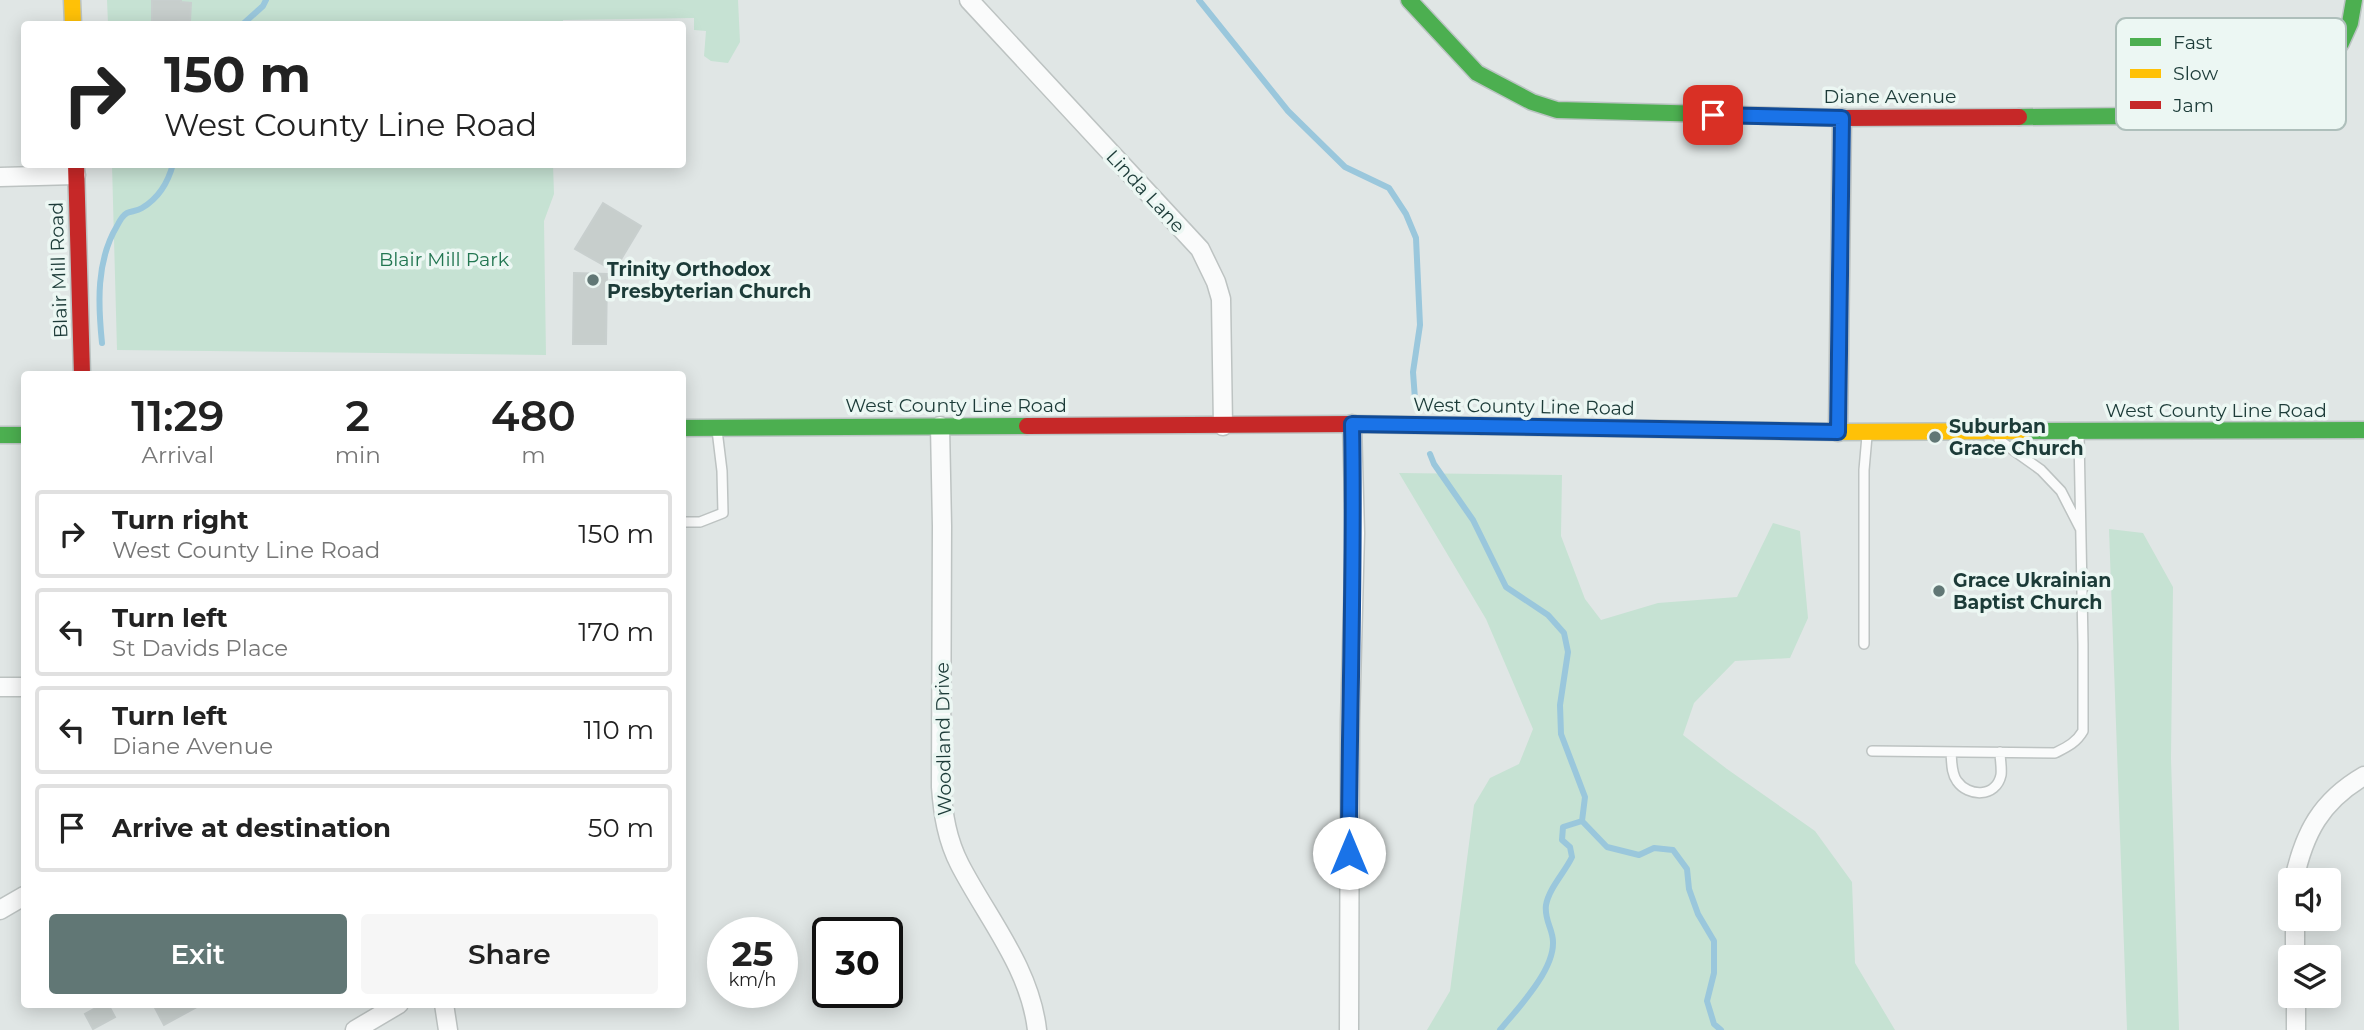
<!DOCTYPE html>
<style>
:root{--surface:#fff;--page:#f6f6f6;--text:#222;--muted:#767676;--line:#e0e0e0;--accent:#617775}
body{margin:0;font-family:Montserrat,sans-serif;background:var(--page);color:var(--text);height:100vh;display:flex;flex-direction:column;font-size:26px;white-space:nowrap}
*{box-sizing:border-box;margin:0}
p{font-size:23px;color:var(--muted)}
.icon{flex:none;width:38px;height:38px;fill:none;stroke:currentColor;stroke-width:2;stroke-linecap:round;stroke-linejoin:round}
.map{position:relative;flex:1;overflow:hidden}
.details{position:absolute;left:21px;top:371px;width:665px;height:637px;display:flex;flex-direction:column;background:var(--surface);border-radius:7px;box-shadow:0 4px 18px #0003}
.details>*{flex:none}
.hud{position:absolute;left:21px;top:21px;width:665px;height:147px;border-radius:7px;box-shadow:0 4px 18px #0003;background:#fff;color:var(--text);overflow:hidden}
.tools{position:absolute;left:2278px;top:868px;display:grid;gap:14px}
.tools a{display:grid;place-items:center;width:63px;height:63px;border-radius:7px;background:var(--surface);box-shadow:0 4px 18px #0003;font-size:35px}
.speed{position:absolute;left:707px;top:917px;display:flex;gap:14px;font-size:35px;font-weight:700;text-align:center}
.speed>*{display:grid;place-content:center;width:91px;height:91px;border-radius:50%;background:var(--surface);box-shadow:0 4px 18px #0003;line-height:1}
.speed small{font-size:18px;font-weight:400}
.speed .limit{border:4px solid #111;border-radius:10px;background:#fff;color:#111}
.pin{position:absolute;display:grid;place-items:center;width:60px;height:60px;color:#fff;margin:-30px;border-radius:14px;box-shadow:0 4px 10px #0006}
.me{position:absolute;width:77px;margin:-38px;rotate:0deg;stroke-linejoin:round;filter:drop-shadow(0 0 5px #0008)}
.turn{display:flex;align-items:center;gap:24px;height:147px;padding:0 28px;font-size:32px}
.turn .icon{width:91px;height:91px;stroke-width:2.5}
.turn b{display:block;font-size:49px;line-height:60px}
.eta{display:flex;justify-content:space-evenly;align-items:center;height:119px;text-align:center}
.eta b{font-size:42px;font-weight:600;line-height:49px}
.button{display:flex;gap:14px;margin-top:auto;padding:14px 28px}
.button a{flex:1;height:80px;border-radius:7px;background:var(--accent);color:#fff;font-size:28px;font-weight:600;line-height:80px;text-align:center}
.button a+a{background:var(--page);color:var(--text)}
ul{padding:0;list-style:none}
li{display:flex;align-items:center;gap:21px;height:88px;margin:0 14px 10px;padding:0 14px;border:4px solid var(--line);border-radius:7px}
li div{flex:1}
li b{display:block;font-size:26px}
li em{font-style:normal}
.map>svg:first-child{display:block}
</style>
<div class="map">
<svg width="2364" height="1030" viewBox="0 0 2364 1030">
<rect width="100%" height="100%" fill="#e0e6e5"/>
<path fill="#c6e2d3" d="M107 0H738L740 42 728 63 711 61 704 56 706 31 694 30V18L563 20V24H108Z
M112 165H553L554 194 544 221 546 355 117 350Z
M1399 473 1562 475 1561 536 1585 599 1601 620 1658 603 1737 597 1773 523 1800 531 1808 618 1790 658 1735 661 1694 703 1683 735 1727 769 1815 831 1852 882 1855 963 1895 1030H1427L1450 991 1474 805 1490 778 1519 764 1533 729 1486 619Z
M2109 529 2143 533 2173 587 2171 758 2179 1030H2127Z"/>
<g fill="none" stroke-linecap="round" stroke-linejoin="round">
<path stroke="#9ac7dc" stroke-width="6" d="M1199 0 1288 111 1345 167 1389 188 1406 214 1416 238 1420 325 1413 372 1415 399
M243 24 263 6 266 0
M102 343C98 304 96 261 117 226 119 222 123 215 127 213 132 211 137 211 142 208 159 198 168 183 173 164
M1430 454 1434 464 1473 520 1506 587 1548 615 1564 633 1568 652 1560 705 1561 734 1585 797 1582 821 1607 847 1639 855 1654 848 1673 850 1687 869 1689 889 1698 914 1714 941V973L1707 1001 1714 1024 1721 1030
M1500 1030C1517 1009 1554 971 1553 942 1553 929 1544 920 1546 905 1549 888 1565 872 1572 857L1570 847 1562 840 1563 827 1582 821"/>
</g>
<path fill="#c7cecc" stroke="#c8cfce" stroke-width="2" d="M152 0H181V2L191 3 190 21H178V24H152Z
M603 203 641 226 614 271 575 249Z
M574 273 607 274 606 344H573Z
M103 1004H108L115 1017 93 1029 85 1014Z
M153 1004H202L164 1025Z"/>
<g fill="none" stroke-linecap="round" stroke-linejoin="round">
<defs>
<path id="lane" d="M1999 440 2041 470 2061 491 2080 528
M682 522H700L723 513 722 471 717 430
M1864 644V470L1867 436
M1872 751 2055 753C2067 747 2076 743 2083 731V644L2079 436
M1951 753C1952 762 1951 773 1957 781 1968 797 1996 798 2001 775 2002 768 2000 759 2000 752"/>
<path id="street" d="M969 0 1200 249 1216 282 1221 299 1223 426
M0 177 76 175
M940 426 942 526 941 787C943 814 947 840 960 865 988 919 1030 968 1037 1030
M1838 432 1842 118
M0 687H24
M2294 880C2304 833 2321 801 2364 776
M0 910 24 896
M2295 919V957
M2296 996V1030
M444 1004 448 1030
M355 1030 399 1004
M1349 1030 1350 721 1355 533 1352 424"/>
<path id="fast" d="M1409 0 1477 73 1532 102 1557 110 1708 114
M2019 117 2237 115 2297 86 2329 60 2341 43 2350 23 2354 0
M682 428 1027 426
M2023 431 2364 430
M0 435H24"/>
<path id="slow" d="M72 0 73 24
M1481 426 1838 432 2023 431"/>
<path id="jam" d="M1708 114 1842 118 2019 117
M76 164 82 374
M1027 426 1352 424 1481 426"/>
</defs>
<use href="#lane" stroke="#bdc3c2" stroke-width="12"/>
<use href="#street" stroke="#bdc3c2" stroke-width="21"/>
<use href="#fast" stroke="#bbc4c3" stroke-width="19"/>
<use href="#slow" stroke="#bbc4c3" stroke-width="19"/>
<use href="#jam" stroke="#bbc4c3" stroke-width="19"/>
<use href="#lane" stroke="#fafbfb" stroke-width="9"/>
<use href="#street" stroke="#fafbfb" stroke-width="18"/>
<use href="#fast" stroke="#4caf50" stroke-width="16"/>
<use href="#slow" stroke="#ffc107" stroke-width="16"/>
<use href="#jam" stroke="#c62828" stroke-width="16"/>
</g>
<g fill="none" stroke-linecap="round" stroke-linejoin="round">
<defs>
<path id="route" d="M1349 853C1349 710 1355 567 1352 424L1838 432 1842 118 1713 115"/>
</defs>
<use href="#route" stroke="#114b97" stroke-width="18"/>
<use href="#route" stroke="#1a73e8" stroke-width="12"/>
</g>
<g fill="#617775" stroke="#ecf7f3" stroke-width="2.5">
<circle cx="593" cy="280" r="7"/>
<circle cx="1935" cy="437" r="7"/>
<circle cx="1939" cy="591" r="7"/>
</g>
<g text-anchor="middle" stroke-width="7" stroke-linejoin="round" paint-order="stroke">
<g font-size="19" fill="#1c3b38" stroke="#ecf7f3">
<text x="1890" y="103">Diane Avenue</text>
<text transform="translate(1146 191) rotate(47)" y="7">Linda Lane</text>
<text transform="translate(58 270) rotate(-92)" y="7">Blair Mill Road</text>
<text x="956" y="412">West County Line Road</text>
<text transform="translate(1524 406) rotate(1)" y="7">West County Line Road</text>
<text x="2216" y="417">West County Line Road</text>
<text transform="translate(943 739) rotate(-91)" y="7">Woodland Drive</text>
</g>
<g font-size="19" fill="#227651" stroke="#ecf7f3">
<text x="444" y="266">Blair Mill Park</text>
</g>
<g font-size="19" font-weight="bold" fill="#1c3b38" stroke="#ecf7f3" text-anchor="start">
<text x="607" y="276">Trinity Orthodox<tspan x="607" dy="22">Presbyterian Church</tspan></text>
<text x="1949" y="433">Suburban<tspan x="1949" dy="22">Grace Church</tspan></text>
<text x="1953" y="587">Grace Ukrainian<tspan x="1953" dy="22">Baptist Church</tspan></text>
</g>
</g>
<rect x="2116" y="18" width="230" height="112" rx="10" fill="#ecf7f3" stroke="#aebfbb" stroke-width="2"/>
<rect x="2130" y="38" width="31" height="8" fill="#4caf50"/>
<rect x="2130" y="69" width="31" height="9" fill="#ffc107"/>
<rect x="2130" y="101" width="31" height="8" fill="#c62828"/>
<g font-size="19" fill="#1c3b38">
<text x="2173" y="49">Fast</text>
<text x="2173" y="80">Slow</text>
<text x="2173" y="112">Jam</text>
</g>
</svg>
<div class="tools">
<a><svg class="icon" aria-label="sound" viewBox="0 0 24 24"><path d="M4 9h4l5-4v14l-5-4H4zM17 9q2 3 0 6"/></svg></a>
<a><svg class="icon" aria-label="layers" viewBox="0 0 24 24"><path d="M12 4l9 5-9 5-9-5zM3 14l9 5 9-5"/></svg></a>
</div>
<div class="speed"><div>25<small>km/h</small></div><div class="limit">30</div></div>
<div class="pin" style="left:1713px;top:115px;background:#d93025"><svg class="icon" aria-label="arrive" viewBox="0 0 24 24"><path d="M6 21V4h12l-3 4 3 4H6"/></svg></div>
<svg class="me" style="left:1349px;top:853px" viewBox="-20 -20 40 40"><circle r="19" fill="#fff"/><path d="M0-13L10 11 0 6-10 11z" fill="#1a73e8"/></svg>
<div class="hud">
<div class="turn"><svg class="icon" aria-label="right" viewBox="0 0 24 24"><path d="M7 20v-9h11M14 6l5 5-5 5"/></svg><div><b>150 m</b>West County Line Road</div></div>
</div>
<section class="details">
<div class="eta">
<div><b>11:29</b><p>Arrival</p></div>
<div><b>2</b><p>min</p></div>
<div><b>480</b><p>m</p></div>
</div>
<ul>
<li><svg class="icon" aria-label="right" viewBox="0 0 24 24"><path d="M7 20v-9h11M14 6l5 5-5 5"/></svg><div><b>Turn right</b><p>West County Line Road</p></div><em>150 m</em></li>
<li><svg class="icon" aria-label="left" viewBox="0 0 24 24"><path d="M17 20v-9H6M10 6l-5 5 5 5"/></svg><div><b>Turn left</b><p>St Davids Place</p></div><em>170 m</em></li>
<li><svg class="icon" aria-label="left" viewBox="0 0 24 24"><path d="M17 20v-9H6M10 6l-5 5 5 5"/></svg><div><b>Turn left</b><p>Diane Avenue</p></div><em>110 m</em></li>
<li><svg class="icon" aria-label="arrive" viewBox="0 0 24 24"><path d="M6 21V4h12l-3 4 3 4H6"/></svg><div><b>Arrive at destination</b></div><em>50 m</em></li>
</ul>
<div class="button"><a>Exit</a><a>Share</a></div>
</section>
</div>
